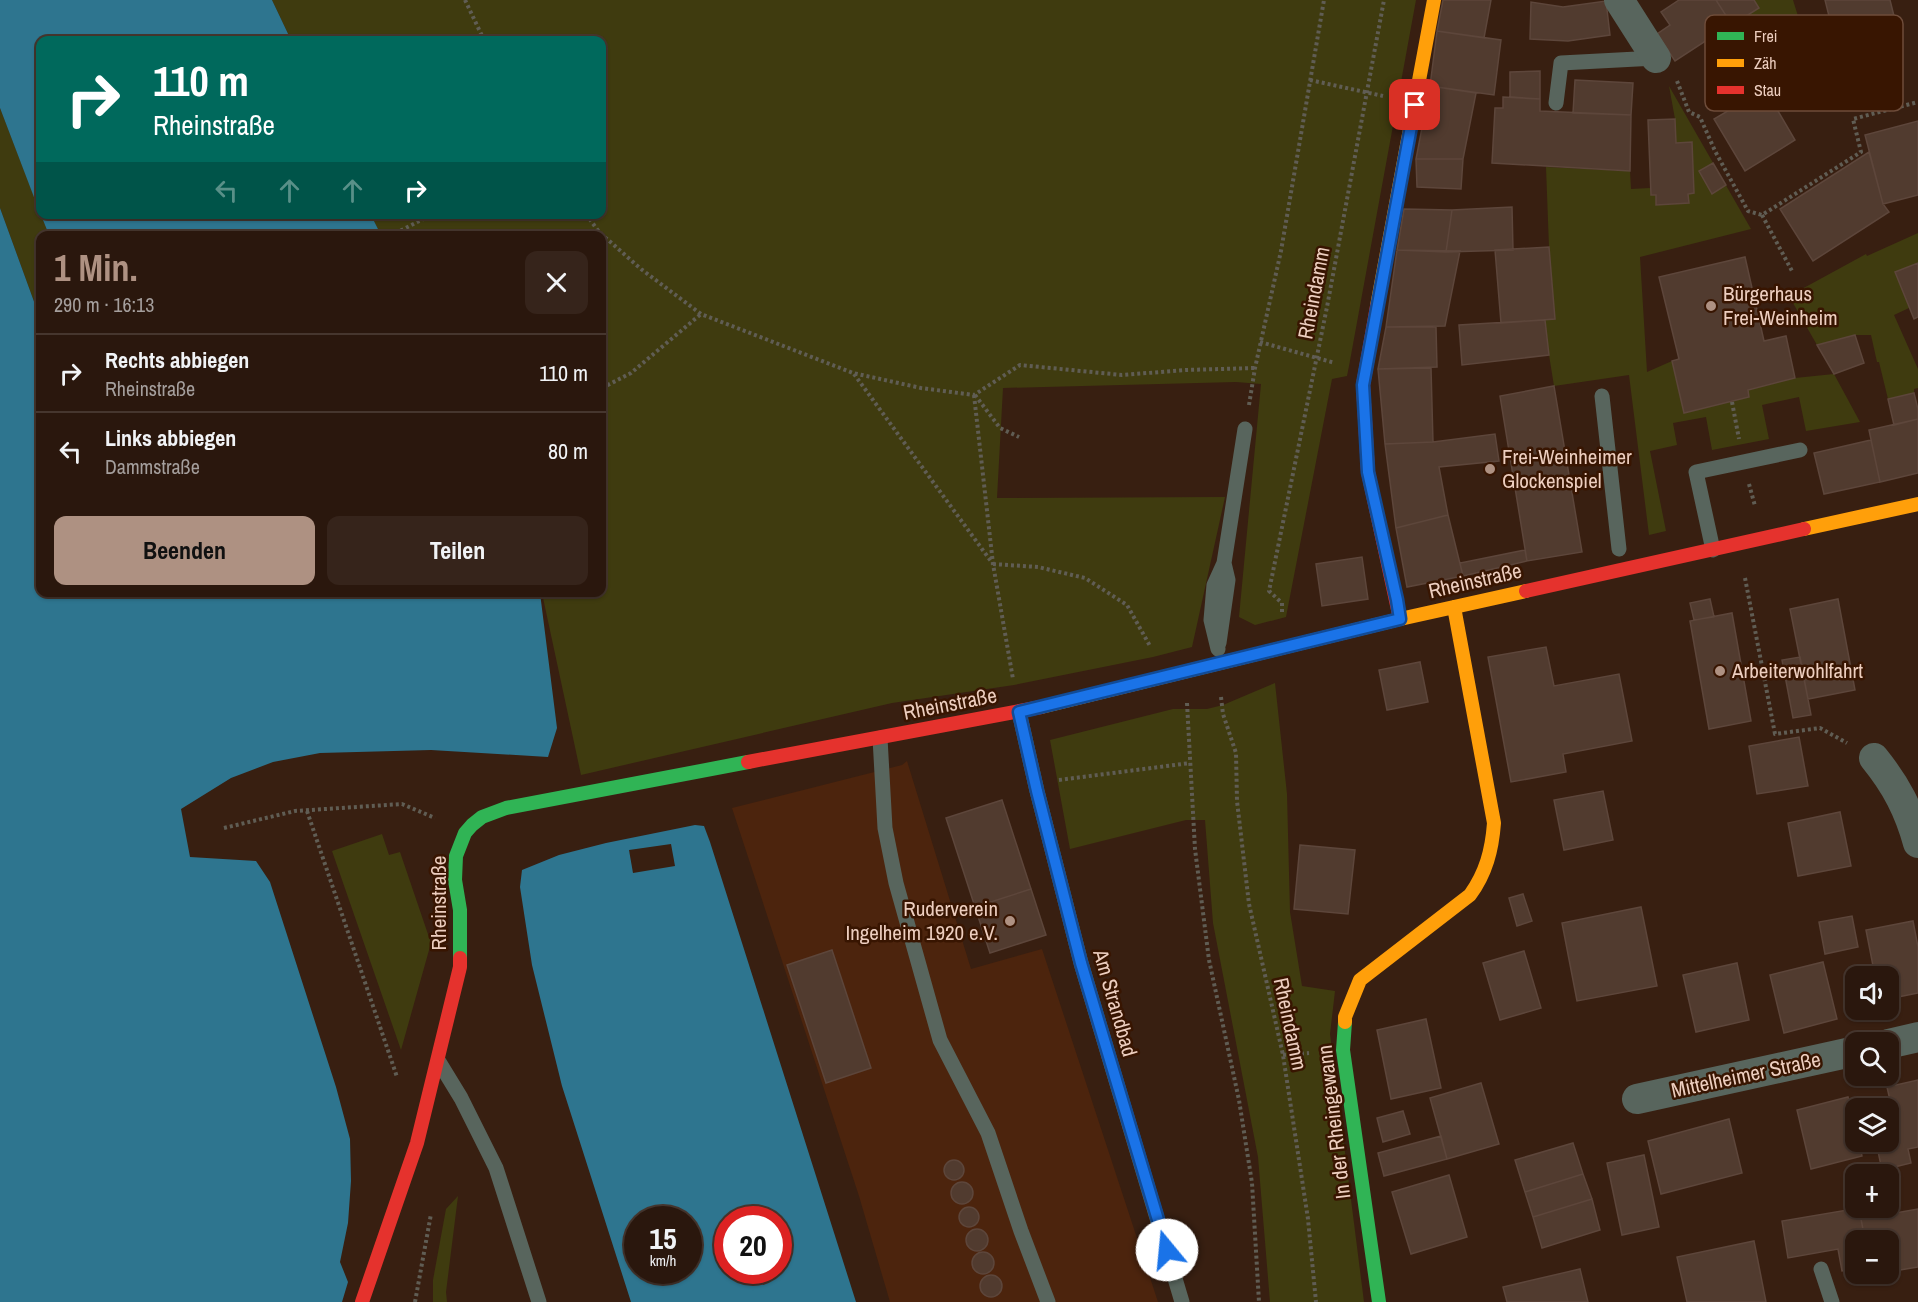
<!DOCTYPE html>
<html lang="de">
<meta charset="utf-8">
<style>
:root{--surface:#2a170d;--page:#36241b;--text:#f1f3f6;--muted:#a59f9d;--line:#46362e;--accent:#ae9182}
body{margin:0;font-family:"Archivo Narrow",sans-serif;background:var(--page);color:var(--text);height:100vh;display:flex;flex-direction:column;font-size:22px;white-space:nowrap}
*{box-sizing:border-box;margin:0}
p{font-size:20px;color:var(--muted)}
.icon{flex:none;width:33px;height:33px;fill:none;stroke:currentColor;stroke-width:2;stroke-linecap:round;stroke-linejoin:round}
.map{position:relative;flex:1;overflow:hidden}
.sheet{position:absolute;left:36px;top:231px;width:570px;height:366px;display:flex;flex-direction:column;background:var(--surface);border-radius:12px;box-shadow:0 2px 4px #0004,0 0 0 2px var(--line)}
.sheet>*{flex:none}
.hud{position:absolute;left:36px;top:36px;width:570px;height:183px;border-radius:12px;box-shadow:0 2px 4px #0004,0 0 0 2px var(--line);background:#00695c;color:#fff;overflow:hidden}
.buttons{position:absolute;left:1845px;top:966px;display:grid;gap:12px}
.buttons a{display:grid;place-items:center;width:54px;height:54px;border-radius:12px;background:var(--surface);box-shadow:0 2px 4px #0004,0 0 0 2px var(--line);font-size:30px}
.speed{position:absolute;left:624px;top:1206px;display:flex;gap:12px;font-size:30px;font-weight:700;text-align:center}
.speed>*{display:grid;place-content:center;width:78px;height:78px;border-radius:50%;background:var(--surface);box-shadow:0 2px 4px #0004,0 0 0 2px var(--line);line-height:1}
.speed small{font-size:15px;font-weight:400}
.speed .limit{border:9px solid #d22;background:#fff;color:#111}
.pin{position:absolute;display:grid;place-items:center;width:51px;height:51px;color:#fff;margin:-26px;border-radius:12px;box-shadow:0 3px 9px #0006}
.me{position:absolute;width:66px;margin:-33px;rotate:343deg;stroke-linejoin:round;filter:drop-shadow(0 0 4px #0008)}
.turn{display:flex;align-items:center;gap:21px;height:126px;padding:0 18px;font-size:27px}
.turn .icon{width:78px;height:78px;stroke-width:2.5}
.turn b{display:block;font-size:42px;line-height:51px}
.lanes{display:flex;align-items:center;height:57px;padding:0 18px;background:#0003;justify-content:center;gap:30px;direction:ltr}
.lanes .off{opacity:.35}
.round{display:grid;place-items:center;flex:none;width:63px;height:63px;border-radius:12px;background:var(--page)}
.overview{display:flex;align-items:center;justify-content:space-between;height:102px;padding:0 18px}
h1{font-size:36px;font-weight:700;line-height:45px;color:var(--accent)}
.action{display:flex;gap:12px;margin-top:auto;padding:12px 18px}
.action a{flex:1;height:69px;border-radius:12px;background:var(--accent);color:#111;font-size:24px;font-weight:700;line-height:69px;text-align:center}
.action a+a{background:var(--page);color:var(--text)}
ul{padding:0;list-style:none}
li{display:flex;align-items:center;gap:18px;height:78px;padding:0 18px;border-top:2px solid var(--line)}
li div{flex:1}
li b{display:block;font-size:22px}
li em{font-style:normal}
.map>svg:first-child{display:block}
</style>
<div class="map">
<svg width="1918" height="1302" viewBox="0 0 1918 1302">
<rect width="100%" height="100%" fill="#381f11"/>
<path fill="#4c240d" d="M907 761 971 969 1042 949 1158 1302H890L859 1196 732 808 902 765Z"/>
<path fill="#3f3b0f" d="M272 0H1416L1349 366 1347 376 1332 379 1286 617 1255 625 1239 617 1261 384 1236 382 1003 388 997 498 1225 497 1192 647 1153 657 1014 685 892 703 581 775 542 593 602 592V236L381 235 371 215 602 214V40H291Z
M1754 0H1793L1802 29 1744 43 1732 25 1758 8Z
M1669 86 1751 229 1640 257 1647 372 1672 361 1684 413 1749 397 1748 390 1795 378 1834 374 1860 422 1806 431 1799 397 1762 405 1769 439 1712 450 1706 417 1673 423 1677 445 1650 451 1666 531 1649 535 1629 375 1554 386 1549 355 1545 320 1555 319 1549 247 1546 167 1630 171 1631 189 1650 188 1651 195H1656V205L1688 203V194L1694 193 1692 142 1676 143 1675 119Z
M0 108 49 235 40 236V318L0 208Z
M1918 233V263L1896 273 1909 308 1894 315 1918 369V388L1914 389V393L1888 399 1879 362H1877L1871 335H1855L1817 345 1789 296 1866 254 1867 256Z
M1275 683 1287 794 1290 912 1302 986 1335 991 1330 1034 1364 1302H1270L1258 1157 1213 923 1205 820H1186L1070 849 1050 740 1173 709H1207L1223 705Z
M382 834 389 855 400 852 431 943 401 1050 332 851Z
M458 1196 446 1292 447 1302H433V1280L446 1209Z"/>
<path fill="#2e758f" fill-rule="evenodd" d="M0 0H272L291 40H40V213L0 108Z
M0 208 40 318V592L540 593 557 728 548 757 431 750 320 753 273 762 231 778 181 809 190 857 256 861 270 882 336 1087 350 1139 351 1181 348 1223 340 1262 348 1282 342 1302H0Z
M41 215H371L381 235H49Z
M695 825 704 826 710 842 856 1302H631L562 1086 532 965 520 887 522 870 559 855 606 843ZM638 1220H688V1270H638ZM728 1220H778V1270H728Z"/>
<path fill="#381f11" d="M671 844 675 866 633 873 629 850Z"/>
<path fill="#513b2f" stroke="#5d463b" stroke-width="1.5" d="M1443 0H1491L1484 38 1437 31Z
M1679 0H1716L1756 62 1735 77 1710 38 1675 61 1657 34 1670 25 1661 12Z
M1716 0H1754L1759 8 1732 25Z
M1825 0H1890L1897 28 1836 44Z
M1606 1 1610 35 1568 41 1530 39 1531 2 1563 7Z
M1437 31 1501 40 1494 95 1430 86Z
M1540 71V99L1510 97V72Z
M1575 80 1633 83 1631 115 1573 113Z
M1430 86 1476 93 1463 159H1416Z
M1765 89 1795 140 1745 171 1714 119Z
M1503 97 1540 99V111L1631 115 1630 171 1492 163 1495 108H1503Z
M1675 119 1676 143 1692 142 1694 193 1688 194 1689 203 1656 205V195H1651L1648 120Z
M1918 121V195L1883 204 1865 135Z
M1869 152 1883 204 1889 212 1813 261 1780 209Z
M1416 159H1463L1461 189 1417 187Z
M1713 163 1726 185 1712 194 1699 171Z
M1512 207 1513 250 1446 252 1452 210Z
M1404 209 1452 210 1446 252 1397 250Z
M1549 247 1555 319 1501 323 1495 250Z
M1397 250 1460 251 1445 326 1386 327Z
M1745 257 1764 341 1786 336 1795 378 1748 390 1749 397 1684 413 1672 361 1679 359 1659 277Z
M1918 263V317L1914 319 1895 272Z
M1545 320 1549 355 1462 365 1459 325Z
M1386 327H1436L1437 367 1378 369Z
M1855 335 1864 363 1834 374 1817 345Z
M1431 368 1433 442 1385 444 1378 369Z
M1554 386 1582 552 1527 561 1500 396Z
M1914 393 1918 409V419L1894 425 1888 399Z
M1918 419V473L1880 482 1869 430Z
M1495 434 1499 461 1439 467 1448 515 1396 528 1385 444 1433 442Z
M1871 440 1880 482 1824 494 1814 453Z
M1448 515 1463 576 1407 587 1396 528Z
M1525 550 1527 561 1463 576 1460 563Z
M1362 557 1368 599 1322 606 1316 564Z
M1710 599 1714 617 1694 620 1690 603Z
M1838 599 1855 690 1808 699 1790 609Z
M1732 613 1751 721 1709 729 1690 621Z
M1546 647 1554 686 1619 674 1632 741 1563 754 1566 772 1511 782 1488 657Z
M1800 657 1811 715 1793 718 1782 660Z
M1420 662 1428 702 1387 710 1379 670Z
M1799 737 1808 786 1757 794 1749 746Z
M1603 791 1613 840 1564 850 1554 800Z
M1002 800 1031 889 975 907 946 818Z
M1840 812 1851 866 1798 876 1788 823Z
M1300 845 1355 850 1348 914 1294 909Z
M1031 889 1046 935 990 953 975 907Z
M1523 894 1532 921 1517 926 1509 898Z
M1641 907 1657 986 1577 1001 1562 923Z
M1852 916 1858 947 1825 954 1819 922Z
M1913 921 1918 947V993L1888 999V976H1875L1866 930Z
M832 950 871 1068 826 1083 787 965Z
M1524 951 1541 1008 1500 1020 1483 963Z
M1823 962 1837 1019 1784 1033 1770 975Z
M1737 963 1749 1020 1696 1032 1683 975Z
M1426 1019 1441 1088 1391 1099 1377 1030Z
M1918 1080V1147L1908 1149 1911 1163 1882 1170 1876 1142H1888V1124L1895 1122 1887 1087Z
M1481 1083 1499 1144 1447 1159 1430 1098Z
M1848 1097 1856 1128V1142H1859L1862 1156 1811 1169 1797 1110Z
M1403 1111 1410 1134 1383 1142 1377 1118Z
M1729 1119 1742 1173 1661 1194 1648 1141Z
M1441 1136 1447 1159 1384 1176 1378 1153Z
M1573 1143 1583 1174 1525 1192 1515 1160Z
M1644 1155 1659 1227 1622 1235 1607 1163Z
M944 1170a10 10 0 1 1 20 0a10 10 0 1 1-20 0Z
M1583 1174 1592 1199 1533 1217 1525 1192Z
M1449 1175 1467 1237 1411 1254 1392 1192Z
M951 1193a11 11 0 1 1 22 0a11 11 0 1 1-22 0Z
M1592 1199 1600 1230 1542 1248 1533 1217Z
M959 1217a10 10 0 1 1 20 0a10 10 0 1 1-20 0Z
M1859 1208 1865 1240H1856V1269L1842 1271 1838 1249 1788 1258 1782 1221Z
M1918 1209V1267L1888 1272V1240H1865L1861 1219Z
M966 1240a11 11 0 1 1 22 0a11 11 0 1 1-22 0Z
M1754 1241 1766 1302H1687L1677 1257Z
M972 1263a11 11 0 1 1 22 0a11 11 0 1 1-22 0Z
M1580 1269 1588 1302H1507L1503 1287Z
M980 1286a11 11 0 1 1 22 0a11 11 0 1 1-22 0Z"/>
<g fill="none" stroke-linecap="round" stroke-linejoin="round">
<path stroke="#605d54" stroke-width="4" stroke-dasharray="3 3" stroke-linecap="butt" d="M465 0 484 40
M1310 80 1383 96
M1677 81 1689 112 1700 117 1715 151 1748 211 1762 215 1861 152 1853 119 1918 102
M586 214 599 232 641 269 701 314 853 373 921 388 974 395 1020 365 1122 375 1186 370 1255 368
M1762 215 1792 271
M390 236 433 214
M1260 342 1335 363
M854 374 993 564
M602 388 631 373 701 314
M974 395 993 564 1013 679
M975 395 1000 428 1019 437
M1732 402 1739 439
M1249 405 1255 368 1281 251 1324 0
M1749 484 1755 506
M993 564 1038 567 1085 578 1127 605 1150 646
M1745 578 1775 734 1820 728 1847 743
M1282 612V603L1269 591 1327 307 1384 0
M1221 697 1223 714 1236 753 1237 801 1249 904 1283 1055 1308 1219 1316 1302
M1187 703 1195 849 1209 960 1239 1100 1252 1183 1259 1302
M1059 780 1190 763
M307 811 397 1077
M224 828 295 811 402 804 435 818
M1283 1055 1309 1053
M415 1302 431 1214"/>
<path stroke="#58655d" stroke-width="15" d="M1556 103 1561 63 1656 58
M1602 396 1619 549
M1713 550 1696 472 1800 450
M1219 643 1228 580 1224 563
M1218 649 1211 620 1214 585 1224 563 1245 429
M1019 712 1037 791 1081 963 1182 1302
M880 738 885 828 896 883 940 1040 988 1133 1021 1231 1048 1302
M439 1062 461 1098 496 1168 539 1302
M1821 1269 1832 1302"/>
<path stroke="#58655d" stroke-width="30" d="M1619 0 1656 58
M1874 758C1896 785 1909 810 1918 843
M1888 1044 1918 1037
M1637 1099 1856 1051"/>
<path stroke="#30b455" stroke-width="14" d="M460 958V910L455 880 456 856 465 833 472 825 482 817 506 808 748 762
M1345 1022 1343 1050 1379 1302"/>
<path stroke="#ff9f0a" stroke-width="14" d="M1377 306 1434 0
M1804 529 1918 504
M1041 707 1400 619 1526 591
M1345 1022V1017L1360 980 1470 895C1486 873 1492 850 1494 823L1454 607"/>
<path stroke="#e5322d" stroke-width="14" d="M1377 306 1363 385 1368 472 1400 619
M1526 591 1804 529
M748 762 1041 707
M362 1302 417 1143 460 967V958"/>
</g>
<g fill="none" stroke-linecap="round" stroke-linejoin="round">
<defs>
<path id="route" d="M1167 1250 1081 963 1037 791 1019 712 1400 619 1397 600 1368 472 1363 385 1415 105"/>
</defs>
<use href="#route" stroke="#114b97" stroke-width="15"/>
<use href="#route" stroke="#1a73e8" stroke-width="10"/>
</g>
<g fill="#ae9182" stroke="#381501" stroke-width="2">
<circle cx="1711" cy="306" r="6"/>
<circle cx="1490" cy="469" r="6"/>
<circle cx="1720" cy="671" r="6"/>
<circle cx="1010" cy="921" r="6"/>
</g>
<g text-anchor="middle" stroke-width="5" stroke-linejoin="round" paint-order="stroke">
<g font-size="21" fill="#edcebf" stroke="#381501">
<text transform="translate(1314 293) rotate(-79)" y="7">Rheindamm</text>
<text transform="translate(1475 581) rotate(-13)" y="7">Rheinstraße</text>
<text transform="translate(950 704) rotate(-11)" y="7">Rheinstraße</text>
<text transform="translate(439 903) rotate(-90)" y="7">Rheinstraße</text>
<text transform="translate(1115 1003) rotate(74)" y="7">Am Strandbad</text>
<text transform="translate(1290 1024) rotate(78)" y="7">Rheindamm</text>
<text transform="translate(1746 1075) rotate(-12)" y="7">Mittelheimer Straße</text>
<text transform="translate(1334 1122) rotate(-97)" y="7">In der Rheingewann</text>
</g>
<g font-size="21" fill="#edcebf" stroke="#381501" text-anchor="start">
<text x="1723" y="301">Bürgerhaus<tspan x="1723" dy="24">Frei-Weinheim</tspan></text>
<text x="1502" y="464">Frei-Weinheimer<tspan x="1502" dy="24">Glockenspiel</tspan></text>
<text x="1732" y="678">Arbeiterwohlfahrt</text>
<text x="998" y="916" text-anchor="end">Ruderverein<tspan x="998" dy="24">Ingelheim 1920 e.V.</tspan></text>
</g>
</g>
<rect x="1705" y="15" width="198" height="96" rx="9" fill="#381501" stroke="#6e4c3a" stroke-width="1.5"/>
<rect x="1717" y="32" width="27" height="8" fill="#30b455"/>
<rect x="1717" y="59" width="27" height="8" fill="#ff9f0a"/>
<rect x="1717" y="86" width="27" height="8" fill="#e5322d"/>
<g font-size="16" fill="#edcebf">
<text x="1754" y="42">Frei</text>
<text x="1754" y="69">Zäh</text>
<text x="1754" y="96">Stau</text>
</g>
</svg>
<div class="buttons">
<a><svg class="icon" aria-label="sound" viewBox="0 0 24 24"><path d="M4 9h4l5-4v14l-5-4H4zM17 9q2 3 0 6"/></svg></a>
<a><svg class="icon" aria-label="search" viewBox="0 0 24 24"><circle cx="10" cy="10" r="6"/><path d="M15 15l6 6"/></svg></a>
<a><svg class="icon" aria-label="layers" viewBox="0 0 24 24"><path d="M12 4l9 5-9 5-9-5zM3 14l9 5 9-5"/></svg></a>
<a>+</a>
<a>−</a>
</div>
<div class="speed"><div>15<small>km/h</small></div><div class="limit">20</div></div>
<div class="pin" style="left:1415px;top:105px;background:#d93025"><svg class="icon" aria-label="arrive" viewBox="0 0 24 24"><path d="M6 21V4h12l-3 4 3 4H6"/></svg></div>
<svg class="me" style="left:1167px;top:1250px" viewBox="-20 -20 40 40"><circle r="19" fill="#fff"/><path d="M0-13L10 11 0 6-10 11z" fill="#1a73e8"/></svg>
<div class="hud">
<div class="turn"><svg class="icon" aria-label="right" viewBox="0 0 24 24"><path d="M7 20v-9h11M14 6l5 5-5 5"/></svg><div><b>110 m</b>Rheinstraße</div></div>
<div class="lanes"><svg class="icon off" aria-label="left" viewBox="0 0 24 24"><path d="M17 20v-9H6M10 6l-5 5 5 5"/></svg><svg class="icon off" aria-label="ahead" viewBox="0 0 24 24"><path d="M12 20V5M6 11l6-6 6 6"/></svg><svg class="icon off" aria-label="ahead" viewBox="0 0 24 24"><path d="M12 20V5M6 11l6-6 6 6"/></svg><svg class="icon" aria-label="right" viewBox="0 0 24 24"><path d="M7 20v-9h11M14 6l5 5-5 5"/></svg></div>
</div>
<section class="sheet">
<div class="overview"><div><h1>1 Min.</h1><p>290 m · 16:13</p></div><a class="round"><svg class="icon" aria-label="close" viewBox="0 0 24 24"><path d="M6 6l12 12M18 6L6 18"/></svg></a></div>
<ul>
<li><svg class="icon" aria-label="right" viewBox="0 0 24 24"><path d="M7 20v-9h11M14 6l5 5-5 5"/></svg><div><b>Rechts abbiegen</b><p>Rheinstraße</p></div><em>110 m</em></li>
<li><svg class="icon" aria-label="left" viewBox="0 0 24 24"><path d="M17 20v-9H6M10 6l-5 5 5 5"/></svg><div><b>Links abbiegen</b><p>Dammstraße</p></div><em>80 m</em></li>
</ul>
<div class="action"><a>Beenden</a><a>Teilen</a></div>
</section>
</div>
